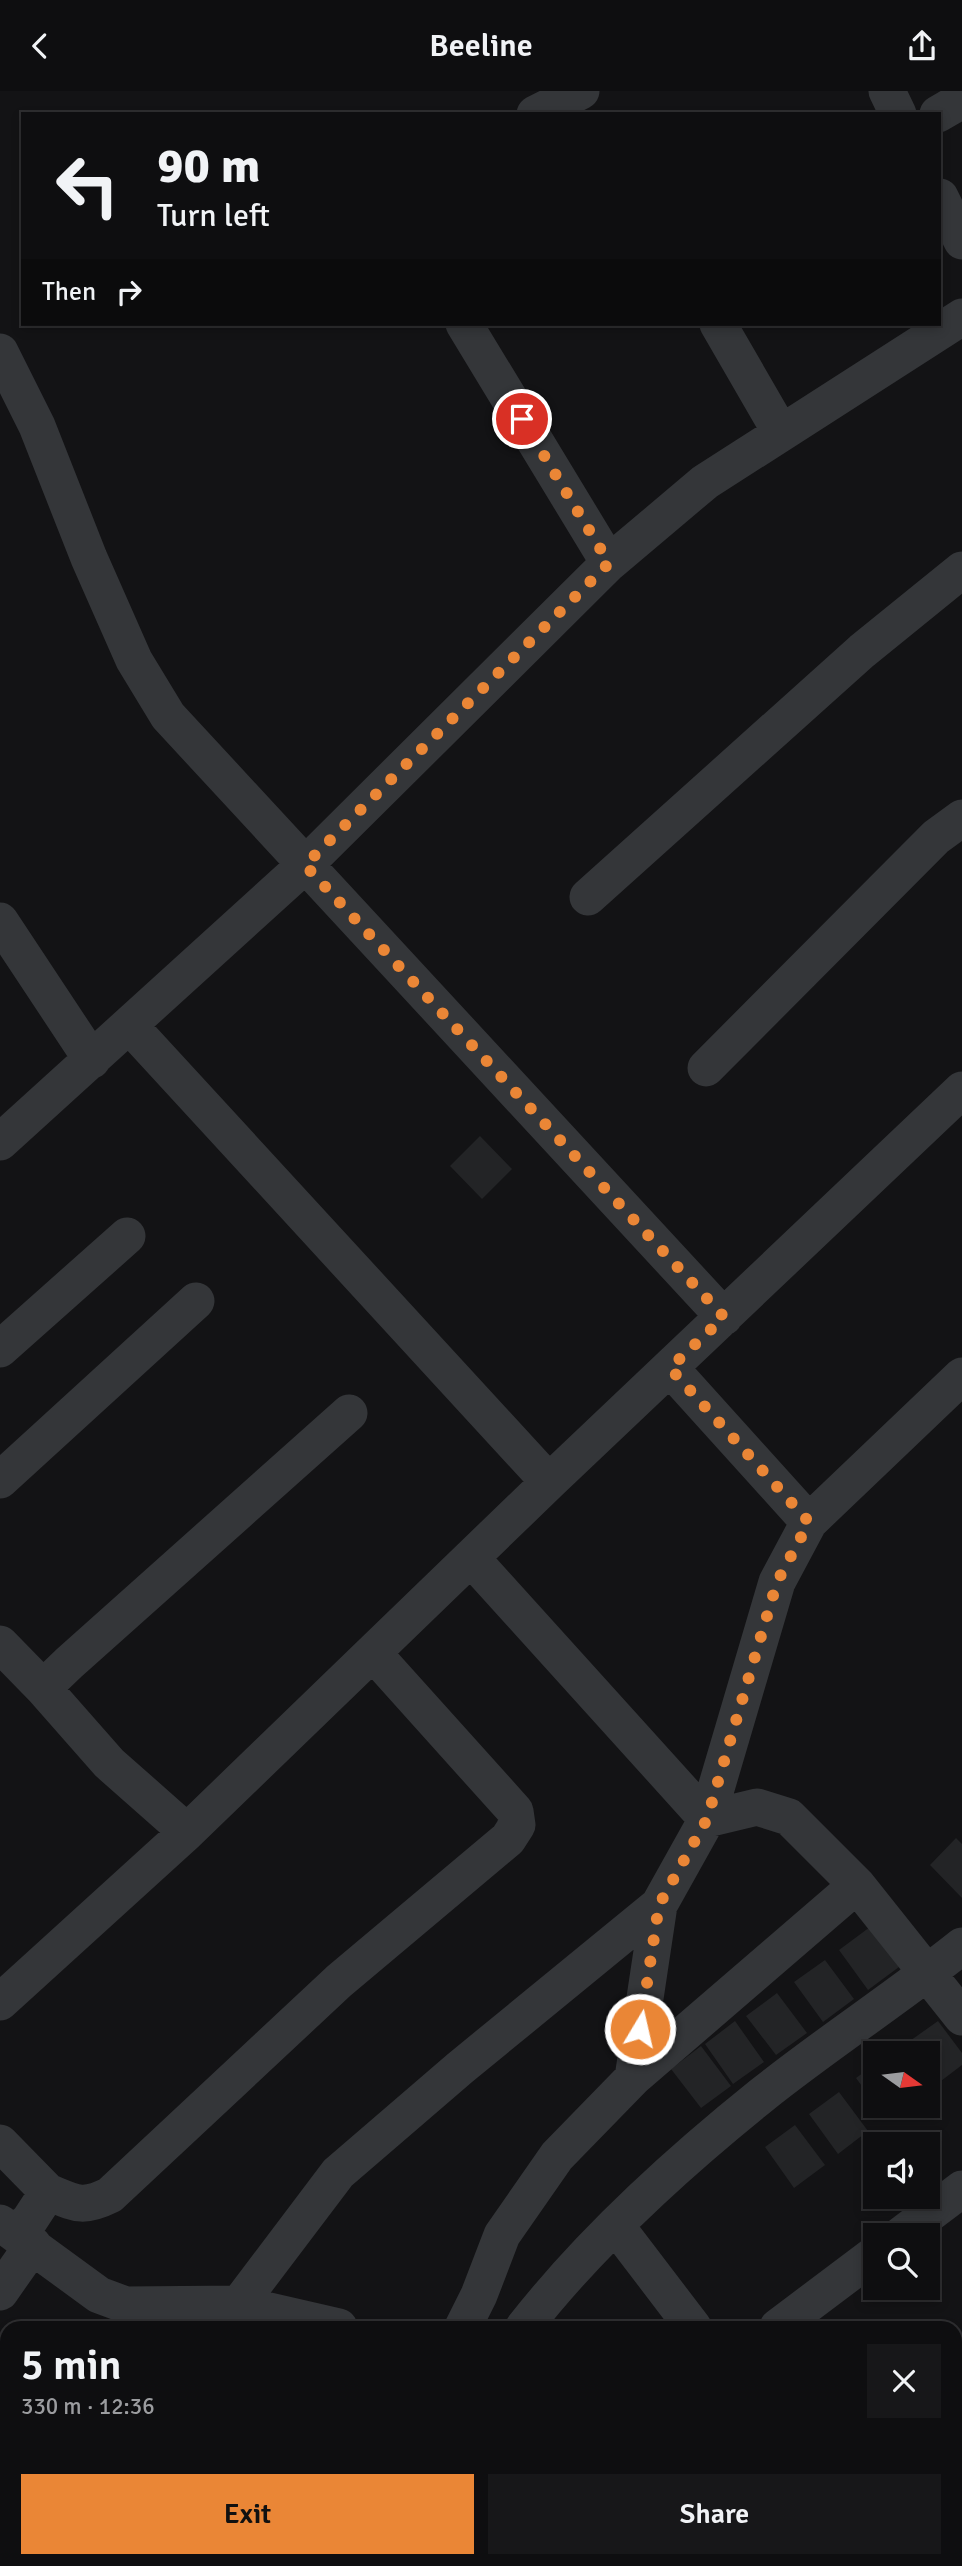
<!DOCTYPE html>
<meta charset="utf-8">
<style>
:root{--surface:#0e0e10;--page:#171719;--text:#f1f3f6;--muted:#9b9c9f;--line:#2e2e30;--accent:#ea8636}
body{margin:0;font-family:Signika,sans-serif;background:var(--page);color:var(--text);height:100vh;display:flex;flex-direction:column;font-size:26px;white-space:nowrap}
*{box-sizing:border-box;margin:0}
p{font-size:23px;color:var(--muted)}
.icon{flex:none;width:38px;height:38px;fill:none;stroke:currentColor;stroke-width:2;stroke-linecap:round;stroke-linejoin:round}
.map{position:relative;flex:1;overflow:hidden}
.details{position:absolute;left:0px;top:2230px;width:962px;height:247px;display:flex;flex-direction:column;background:var(--surface);border-radius:21px 21px 0 0;box-shadow:0 4px 10px #0003,0 0 0 2px var(--line)}
.details>*{flex:none}
.hud{position:absolute;left:21px;top:21px;width:920px;height:214px;border-radius:0px;box-shadow:0 4px 10px #0003,0 0 0 2px var(--line);background:#0e0e10;color:var(--text);overflow:hidden}
.needle{width:46px;rotate:104deg}
.fabs{position:absolute;left:863px;top:1950px;display:grid;gap:14px}
.fabs a{display:grid;place-items:center;width:77px;height:77px;border-radius:0px;background:var(--surface);box-shadow:0 4px 10px #0003,0 0 0 2px var(--line);font-size:35px}
.pin{position:absolute;display:grid;place-items:center;width:60px;height:60px;color:#fff;margin:-30px;border:4px solid #fff;border-radius:50%;box-shadow:0 2px 7px #0007}
.me{position:absolute;width:77px;margin:-38px;rotate:9deg;stroke-linejoin:round;filter:drop-shadow(0 0 5px #0008)}
.turn{display:flex;align-items:center;gap:24px;height:147px;padding:0 21px;font-size:32px}
.turn .icon{width:91px;height:91px;stroke-width:2.5}
.turn b{display:block;font-size:49px;line-height:60px}
.then{display:flex;align-items:center;height:66px;padding:0 21px;background:#0003;gap:14px;font-size:26px}
.round{display:grid;place-items:center;flex:none;width:74px;height:74px;border-radius:0px;background:var(--page)}
.headline{display:flex;align-items:center;justify-content:space-between;height:119px;padding:0 21px}
h1{font-size:42px;font-weight:600;line-height:52px}
.action{display:flex;gap:14px;margin-top:auto;padding:14px 21px}
.action a{flex:1;height:80px;border-radius:0px;background:var(--accent);color:#111;font-size:28px;font-weight:600;line-height:80px;text-align:center}
.action a+a{background:var(--page);color:var(--text)}
header{display:flex;justify-content:space-between;align-items:center;height:91px;padding:0 21px;background:var(--surface);font-size:32px;font-weight:600}
.map>svg:first-child{display:block}
</style>
<header><svg class="icon" aria-label="back" viewBox="0 0 24 24"><path d="M15 5l-7 7 7 7"/></svg>Beeline<svg class="icon" aria-label="share" viewBox="0 0 24 24"><path d="M12 15V3M7 8l5-5 5 5M5 13v7h14v-7"/></svg></header>
<div class="map">
<svg width="962" height="2475" viewBox="0 0 962 2475">
<rect width="100%" height="100%" fill="#131315"/>
<path fill="#232426" d="M480 1045 512 1078 482 1108 450 1075Z
M956 1747 962 1753V1807L930 1774Z
M870 1836 899 1876 868 1899 839 1859Z
M825 1869 854 1908 823 1931 794 1891Z
M777 1902 807 1942 776 1964 746 1925Z
M735 1930 764 1971 733 1993 705 1953Z
M938 1930 962 1962V1974L937 1993 928 1980V1962H914L907 1952Z
M701 1955 731 1995 701 2017 671 1978Z
M875 1973V2013L856 1987Z
M839 2001 868 2040 838 2063 809 2023Z
M876 2014H902L885 2027Z
M795 2034 825 2074 794 2097 765 2056Z"/>
<g fill="none" stroke-linecap="round" stroke-linejoin="round">
<path stroke="#343639" stroke-width="37" d="M887 0 898 23
M535 23 581 0
M938 23 962 9
M940 106 962 150
M464 233 609 472
M718 233 781 342
M0 261 37 335 89 467 134 569 168 625 724 1226
M588 806 862 560 962 479
M0 830 92 969
M129 934 549 1391
M706 977 936 746 962 727
M0 1051 305 774 609 472 705 391 962 226
M0 1258 127 1145
M670 1277 809 1431
M0 1389 196 1210
M471 1467 707 1728 757 1716 789 1726 857 1794 962 1926
M0 1553 43 1597
M187 1741 109 1672 43 1597 69 1572 349 1322
M0 1911 187 1741 549 1391 962 999
M633 1987 659 1814 707 1728 777 1491 809 1431 962 1285
M0 2052 48 2101
M0 2132 14 2142 29 2130 48 2101C75 2112 82 2118 110 2104L339 1890 508 1748 517 1734 515 1720 373 1562
M616 2135 693 2236
M14 2142 99 2204 126 2214 239 2213 339 2236
M901 2144 962 2098
M0 2201 33 2154
M239 2213 338 2082 460 1977 659 1814
M463 2236 479 2204 502 2144 557 2065 633 1987 857 1794
M524 2236C592 2149 676 2073 762 2004 827 1952 897 1907 962 1855
M778 2236 875 2163
M956 2370 962 2365
M0 2416 7 2407
M868 2469 872 2475
M448 2475 453 2469
M817 2475 824 2469"/>
</g>
<g fill="none" stroke-linecap="round" stroke-linejoin="round">
<path stroke="#ea8636" stroke-width="12" stroke-dasharray="0 21.6" d="M522 328 609 472 305 774 724 1226 670 1277 809 1431 777 1491 707 1728 659 1814 640 1938"/>
</g>
</svg>
<div class="fabs">
<a><svg class="needle" viewBox="-14 -14 28 28"><path d="M0-13l5 13h-10z" fill="#e53935"/><path d="M0 13l5-13h-10z" fill="#9b9c9f"/></svg></a>
<a><svg class="icon" aria-label="sound" viewBox="0 0 24 24"><path d="M4 9h4l5-4v14l-5-4H4zM17 9q2 3 0 6"/></svg></a>
<a><svg class="icon" aria-label="search" viewBox="0 0 24 24"><circle cx="10" cy="10" r="6"/><path d="M15 15l6 6"/></svg></a>
</div>
<div class="pin" style="left:522px;top:328px;background:#d93025"><svg class="icon" aria-label="arrive" viewBox="0 0 24 24"><path d="M6 21V4h12l-3 4 3 4H6"/></svg></div>
<svg class="me" style="left:640px;top:1938px" viewBox="-20 -20 40 40"><circle r="17" fill="#ea8636" stroke="#fff" stroke-width="3"/><path d="M0-11L8 9 0 5-8 9z" fill="#fff"/></svg>
<div class="hud">
<div class="turn"><svg class="icon" aria-label="left" viewBox="0 0 24 24"><path d="M17 20v-9H6M10 6l-5 5 5 5"/></svg><div><b>90 m</b>Turn left</div></div>
<div class="then">Then<svg class="icon" aria-label="right" viewBox="0 0 24 24"><path d="M7 20v-9h11M14 6l5 5-5 5"/></svg></div>
</div>
<section class="details">
<div class="headline"><div><h1>5 min</h1><p>330 m · 12:36</p></div><a class="round"><svg class="icon" aria-label="close" viewBox="0 0 24 24"><path d="M6 6l12 12M18 6L6 18"/></svg></a></div>
<div class="action"><a>Exit</a><a>Share</a></div>
</section>
</div>
